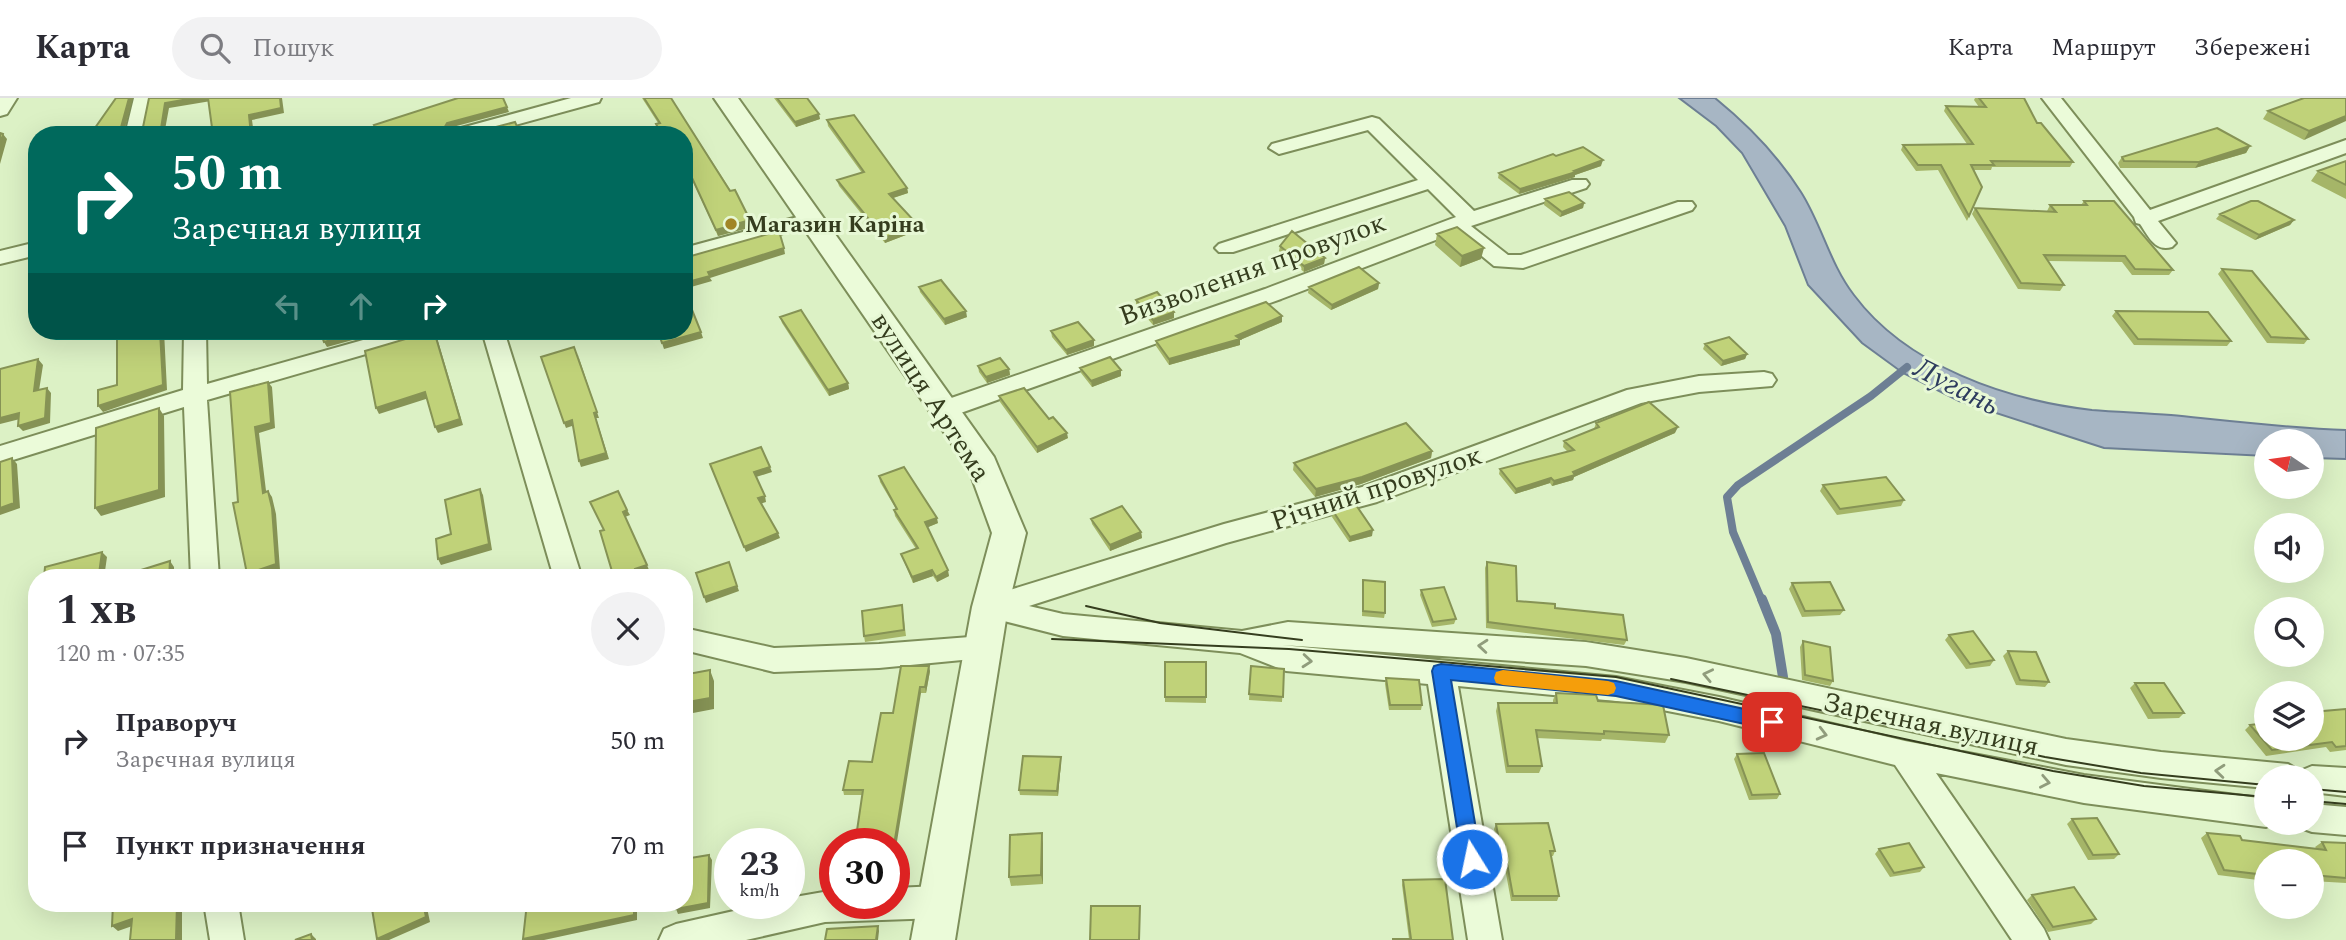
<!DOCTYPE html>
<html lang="uk">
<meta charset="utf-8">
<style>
:root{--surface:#fff;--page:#f2f2f3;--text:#2b2b33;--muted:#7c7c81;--line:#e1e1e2}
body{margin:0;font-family:Spectral,serif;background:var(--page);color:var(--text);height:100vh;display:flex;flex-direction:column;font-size:26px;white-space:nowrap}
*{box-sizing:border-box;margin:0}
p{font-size:23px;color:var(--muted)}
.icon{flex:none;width:38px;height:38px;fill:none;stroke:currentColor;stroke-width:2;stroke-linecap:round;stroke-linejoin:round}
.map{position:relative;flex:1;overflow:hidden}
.details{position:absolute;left:28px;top:471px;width:665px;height:343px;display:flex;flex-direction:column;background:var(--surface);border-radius:28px;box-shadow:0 7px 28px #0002}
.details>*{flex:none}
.guide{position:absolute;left:28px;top:28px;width:665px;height:214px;border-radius:28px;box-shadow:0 7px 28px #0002;background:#00695c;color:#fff;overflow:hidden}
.needle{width:46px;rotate:283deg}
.tools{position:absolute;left:2254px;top:331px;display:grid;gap:14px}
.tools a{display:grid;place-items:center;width:70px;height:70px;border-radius:50%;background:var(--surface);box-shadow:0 7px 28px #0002;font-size:35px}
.speed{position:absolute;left:714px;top:730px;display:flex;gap:14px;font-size:35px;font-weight:700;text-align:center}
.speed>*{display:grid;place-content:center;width:91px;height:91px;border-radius:50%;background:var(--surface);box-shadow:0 7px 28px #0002;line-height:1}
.speed small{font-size:18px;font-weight:400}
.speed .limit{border:10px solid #d22;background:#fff;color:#111}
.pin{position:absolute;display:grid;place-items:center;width:60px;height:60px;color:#fff;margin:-30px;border-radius:14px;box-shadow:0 4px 10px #0006}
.me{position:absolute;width:77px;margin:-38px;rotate:350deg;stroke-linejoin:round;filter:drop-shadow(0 0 5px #0008)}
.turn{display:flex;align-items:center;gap:24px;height:147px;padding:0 28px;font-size:32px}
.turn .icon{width:91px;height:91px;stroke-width:2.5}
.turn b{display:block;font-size:49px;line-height:60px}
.lanes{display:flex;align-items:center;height:66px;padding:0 28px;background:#0003;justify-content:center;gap:35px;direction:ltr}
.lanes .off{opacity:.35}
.round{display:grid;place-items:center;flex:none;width:74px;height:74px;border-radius:37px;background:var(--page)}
.headline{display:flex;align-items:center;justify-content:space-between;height:119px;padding:0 28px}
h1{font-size:42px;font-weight:700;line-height:52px}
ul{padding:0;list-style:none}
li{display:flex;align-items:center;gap:21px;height:105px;padding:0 28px}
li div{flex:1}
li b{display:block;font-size:26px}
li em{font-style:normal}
header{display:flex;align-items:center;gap:42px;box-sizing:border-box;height:98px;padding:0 35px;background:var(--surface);border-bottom:2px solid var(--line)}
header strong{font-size:33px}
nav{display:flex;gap:38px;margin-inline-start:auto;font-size:24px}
.search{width:490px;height:63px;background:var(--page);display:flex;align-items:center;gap:18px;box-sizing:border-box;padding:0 24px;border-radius:38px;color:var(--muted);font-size:26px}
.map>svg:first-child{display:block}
</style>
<header>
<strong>Карта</strong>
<div class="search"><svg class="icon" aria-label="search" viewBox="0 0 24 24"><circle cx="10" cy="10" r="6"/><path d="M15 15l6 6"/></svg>Пошук</div>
<nav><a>Карта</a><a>Маршрут</a><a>Збережені</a></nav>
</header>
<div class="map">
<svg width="2346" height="842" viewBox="0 0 2346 842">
<rect width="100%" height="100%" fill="#dcf1c5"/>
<path fill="#a7b6c4" stroke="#6d7f94" stroke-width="2" d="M1679 0H1715C1747 26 1779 59 1801 94 1822 127 1830 166 1854 197 1907 268 2006 302 2092 312 2118 314 2145 315 2171 317 2230 323 2288 330 2346 332V361L2312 360V343H2266V358L2104 350 1959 303 1903 275 1862 245 1808 187 1785 128 1742 55 1716 28Z"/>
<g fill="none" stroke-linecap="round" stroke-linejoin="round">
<path stroke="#6d7f94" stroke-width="8" d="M1762 503 1733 434 1727 399 1738 387 1871 298 1907 269"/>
<path stroke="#6d7f94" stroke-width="10" d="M1762 501 1776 536 1783 579"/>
<defs>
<path id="minor" d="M0 0H17L7 16 0 18Z
M134 0H152L144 37H125Z
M571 0H601L599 4 479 37H448L450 33Z
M2042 0H2061L2150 112 2346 42V55L2158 123 2176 145 2172 149C2155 154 2149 139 2140 126L2136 125 2134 119Z
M1372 19 1379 21 1474 113 1572 82H1586L1589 86 1586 90 1471 128 1508 157H1521L1678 104H1692L1695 108 1692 112 1523 170 1494 168 1454 135 1281 201 955 317 946 319 937 317 934 311 937 305 1265 191 1456 119 1428 91 1233 154H1219L1215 150 1219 146 1418 82 1368 32 1279 56 1269 50 1272 46Z
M812 115 819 117 822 121 819 125 684 163V150Z
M37 144V157L0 166V153Z
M184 233H206L207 286 395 233H431L428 238 207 302 219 480H191L184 309 0 366V348L183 292Z
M482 233H504L582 480H554Z
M1764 274 1772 276 1776 282 1772 288 1699 294 1641 305 1377 404 1226 445 1029 508 1063 516 1242 533 1288 524 1586 544 1686 560 2066 641 2161 654 2288 666 2300 673 2312 668 2346 670V698L2312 694V679H2266V690L2161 680 2066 667 1686 584 1586 568 1282 547 1616 579 1719 599 1905 643 2084 677 2266 701V724H2277L2266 729 2084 705 1936 675 2044 831 2049 842H2012L1895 667 1719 623 1616 603 1458 588 1502 842H1468L1428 586 1286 573 1240 555 1063 538 980 517 976 509 980 501 990 498 1224 426 1362 389 1627 292 1699 278Z
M684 530 774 550 879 546 983 538 993 541 997 549 993 557 983 560 879 570 774 574 684 552Z
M2312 706 2346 709V737L2312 734 2301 730 2298 724H2312Z
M939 788 951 793 956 804 951 815 939 820 825 824 746 842H659L664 831 676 826 769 805H789V800L835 792V805H894V790Z
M204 805H238L244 842H210Z"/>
<path id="tertiary" d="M714 0H738L994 359 1026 435 1008 509 955 842H911L972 509 992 435 968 369Z"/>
</defs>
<use href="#minor" stroke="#7d8e5a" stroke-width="4"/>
<use href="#tertiary" stroke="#7d8e5a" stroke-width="4"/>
<use href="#minor" fill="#ebfbd9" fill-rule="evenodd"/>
<use href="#tertiary" fill="#ebfbd9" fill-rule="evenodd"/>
<path stroke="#353d1e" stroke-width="2" d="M1086 508 1160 525 1302 542
M1052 541 1289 551 1616 579 2053 673 2144 688 2266 699
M1671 581 2045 659 2141 675 2266 687
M2312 691 2346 694
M2312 703 2346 706"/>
</g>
<path fill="#a5b568" d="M642 0H671L750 122 752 129 718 138 689 75 684 76V37H661L656 26 658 25Z
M774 0H807L820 21 796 29Z
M1975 0H2024L2037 25 2073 64 2070 69H1992L1991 72H1974L1982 89 1967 123 1938 72 1916 73 1901 52 1903 47 1967 46 1944 13 1946 8 1979 9 1974 2Z
M2346 0 2304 42 2263 21 2268 13Z
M827 22 907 90 908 95 893 100 919 132 885 145 839 88 837 82 862 75 828 28Z
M2250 48 2246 55 2195 70H2120L2118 65 2122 59Z
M1556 58 1601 68 1575 77V79L1519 96 1498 80 1499 75Z
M2346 63V101L2311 83 2318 73Z
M1545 101 1584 105 1583 110 1560 119 1544 107Z
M2084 103 2173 172 2169 177H2132L2122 164 2048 163 2064 187 2060 193 2018 191 1972 116 1975 110 2048 114 2047 113 2050 107H2081Z
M2220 116 2294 122 2290 127 2255 142 2216 121Z
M1437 136 1481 161 1460 169 1435 147Z
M1280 148 1325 160 1324 166 1304 174 1279 153Z
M2222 171 2308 241 2304 246 2267 245 2218 176Z
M1379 185 1378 191 1331 212 1308 195 1309 189Z
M919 189 967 219 945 227 920 194Z
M1136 202 1174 220 1153 227 1136 207Z
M2116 213 2231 243 2227 248 2134 247 2112 218Z
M780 219 848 285 849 291 829 298 782 225Z
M1282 224 1240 242V247L1169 267 1156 248V243Z
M1051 233 1094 248 1067 257 1052 239Z
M1705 246 1747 256 1745 261 1721 268 1703 251Z
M978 268 1009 271 1010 277 987 285 979 274Z
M1080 270 1121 272V278L1092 289 1081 275Z
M999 298 1049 321 1068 340 1037 355 1000 304Z
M1596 325 1675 335 1574 379 1573 382 1552 388 1550 385 1515 396 1499 376 1500 371 1568 354 1563 349 1564 343 1594 331Z
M1432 353 1431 360 1361 386 1315 399 1293 372 1294 365Z
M879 378 938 425 928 429 949 478 937 484 933 478 913 485 903 461 901 456 916 451 895 418 894 412 896 411 880 384Z
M1823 387 1904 402 1901 408 1837 417 1820 393Z
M1333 413 1372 438 1349 444 1332 419Z
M1091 421 1141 434 1142 440 1110 453 1092 426Z
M1487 464 1517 503 1555 510 1627 542 1624 547 1486 530 1485 470Z
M1363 482 1385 515 1384 520 1362 518Z
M1792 485 1844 512 1840 517 1802 519 1789 491Z
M1421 492 1456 521 1454 526 1432 529 1420 497Z
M902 507 906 538 865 544 864 538Z
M1949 537 1994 562 1990 568 1966 571 1945 542Z
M1803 543 1833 583 1830 588 1802 582 1800 549Z
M2008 553 2049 584 2045 589 2016 587 2003 558Z
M1165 564H1206V605L1165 604Z
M1251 568 1284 571 1282 604 1249 602Z
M930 573 926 595H921L862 697H844L843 692 872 664 893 615Z
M1386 580 1422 607 1421 612H1389L1385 586Z
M2135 585 2184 615 2179 620 2148 621 2130 590Z
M1556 595 1598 603 1669 637 1665 645 1602 641 1601 643 1537 640 1542 668 1539 675H1506L1496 613 1498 605H1553V602Z
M2346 611V652L2330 654 2326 649 2266 658 2245 632 2250 627 2266 640Z
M1737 656 1780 696 1777 701 1749 702 1734 661Z
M1061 659V664L1058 698 1020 697 1019 692Z
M2072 721 2119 756 2114 761 2088 762 2067 726Z
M1496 726 1555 753 1553 758H1551L1559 798 1557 803H1511L1503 759H1500L1494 731Z
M2207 735 2242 742 2317 751 2315 749 2322 744 2346 745V785L2312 783V763H2266V783L2218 777 2201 740Z
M1043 745V786L1011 788 1009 779Z
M1879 751 1924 769 1920 774 1890 779 1875 756Z
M1403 782 1453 842H1392L1393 841H1409L1402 787Z
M2032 797 2096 821 2091 826 2048 834 2027 802Z"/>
<path fill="#869355" d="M129 0H133L123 37 120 33Z
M194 0H209L211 3 169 10 164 37H160L165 5Z
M280 0H282L284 15 252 22 254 37H251L249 17Z
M507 9 509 14 449 30 446 37 443 32 447 25Z
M819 16 820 21 796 29 795 24Z
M2346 18V23L2304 42 2309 33Z
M3 36 7 41 0 66V47Z
M2250 48 2246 55 2195 70 2199 64Z
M1603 62 1601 68 1575 77V79L1519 96 1520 91Z
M687 69 689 75 684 76V70Z
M907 90 908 95 890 101 889 96Z
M1584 105 1583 110 1560 119 1562 114Z
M750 122 752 129 718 138 716 132Z
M2294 122 2290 127 2255 142 2259 137Z
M918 127 919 132 885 145 884 140Z
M784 150 785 156 710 180 712 183 684 191V185L708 174Z
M1484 150 1481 161 1460 169 1462 158Z
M1325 160 1324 166 1304 174V168Z
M1379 185 1378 191 1331 212 1332 207Z
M966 213 967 219 945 227 944 221Z
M1174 214V220L1153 227V222Z
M1282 218V224L1240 242V247L1169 267V261L1236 238Z
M160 233H164L167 292 103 314 98 308 163 287Z
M363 233H386L327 249 324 244Z
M434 233H435L463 327 438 335 435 329Z
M701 234 703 240 664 251 662 245Z
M1094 242V248L1067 257 1066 252Z
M577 254 599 320H596L609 361 581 369 579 363 594 315Z
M1747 256 1745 261 1721 268 1723 263Z
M38 261 43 267 38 299 34 293Z
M1009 271 1010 277 987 285 986 279Z
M1121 272V278L1092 289 1091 283Z
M268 284 272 289 275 330 259 335 267 401 263 395 255 329Z
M848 285 849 291 829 298 828 292Z
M47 290 51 295 50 325 23 333 18 328Z
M425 294 429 300 379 316 376 310Z
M159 310 164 318 165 399 101 418 95 410Z
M19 315 24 320 0 326V320Z
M572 322 575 327 566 330 564 325Z
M1678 329 1675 335 1574 379 1573 382 1552 388 1554 383Z
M1067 335 1068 340 1037 355V349Z
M1432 353 1431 360 1361 386 1315 399 1316 391Z
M12 360 17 366 20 410 0 417V410Z
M770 369 772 374 756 379 754 374Z
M1551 380 1550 385 1515 396 1516 391Z
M480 391 483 397 492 452 441 467 438 461Z
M268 393 272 399 276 416 280 472 256 480H250L247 476Z
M765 398 766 404 760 406 758 400Z
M627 412 630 417 625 419 623 414Z
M937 420 938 425 926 430 925 424Z
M1373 432 1372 438 1349 444 1350 439Z
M1141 434 1142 440 1110 453V447Z
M778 435 780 440 746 454 744 449Z
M102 454 107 459 104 480H86Z
M170 463 174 469V480H169Z
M729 464 739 493 706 505 704 499Z
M647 467 649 472 637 476 638 480H637L635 471Z
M932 472 933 478 913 485 912 479Z
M948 472 949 478 937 484 936 479Z
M929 568 930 573 926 595 925 589Z
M710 572 714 583V611L693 615 688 604Z
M920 589 921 595 894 762V747Z
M1061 659V664L1058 698 1057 693Z
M1042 735 1043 745V786L1041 777Z
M709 757 712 762 710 810 678 816 676 811Z
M177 805H182V842H176Z
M423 805H426L430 824 389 842H378L377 841Z
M634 805H637V822L544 842H524L523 841Z
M132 821 138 826 118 833 112 828Z
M878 828 879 833 878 842H876Z
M311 836 316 841V842H312Z"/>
<path fill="#c0d279" stroke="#869355" stroke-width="2" d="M116 0H129L120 33 142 34 149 0H194L165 5 160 37H90Z
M208 0H280L281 10 249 17 251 37H213Z
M458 0H503L507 9 447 25 443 32 477 34 515 24 521 37H381L374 27Z
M644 0H671L730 93 735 92 750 122 716 132 687 69 684 70V37H662L656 26 660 25Z
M777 0H807L819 16 795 24Z
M1979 0H2024L2037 25H2041L2073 64 1991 63 1994 67H1971L1982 89 1969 118 1941 67H1918L1903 47 1973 46 1946 8 1986 9Z
M2304 0H2346V18L2309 33 2268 13Z
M854 17 907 90 889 96 918 127 884 140 837 82 864 74 827 22Z
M2217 30 2250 48 2199 64 2124 63 2122 59Z
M0 35 3 36 0 47Z
M1583 49 1603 62 1574 73 1576 74 1520 91 1499 75 1553 56 1556 58Z
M2346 63V87L2318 73Z
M1569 94 1584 105 1562 114 1545 101Z
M2084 103H2114L2173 172 2135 171 2125 158 2044 157 2064 187 2021 185 1975 110 2056 114 2050 107H2087Z
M2251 103H2258L2294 122 2259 137 2220 116Z
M37 118V174L34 175 35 119Z
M1457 129 1484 150 1462 158 1437 136Z
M779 133 784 150 708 174 710 178 684 185V160Z
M1292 133 1325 160 1304 168 1280 148Z
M1359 169 1379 185 1332 207 1309 189Z
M2222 171 2252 173 2308 241 2271 239Z
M941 182 966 213 944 221 919 189Z
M684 192 701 234 662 245 658 233H684Z
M1157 194 1174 214 1153 222 1136 202Z
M1266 204 1282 218 1236 238 1240 241 1169 261 1156 243Z
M801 212 848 285 828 292 780 219Z
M2116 213 2208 214 2231 243 2138 241Z
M1078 224 1094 242 1066 252 1051 233Z
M117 233H160L163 287 98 308V292L117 287Z
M320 233H363L324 244Z
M427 233H434L460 321 435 329 425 294 376 310 365 253 426 235Z
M1729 239 1747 256 1723 263 1705 246Z
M574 249 597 314 594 315 606 355 579 363 572 322 564 325 541 259Z
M1110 259 1121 272 1091 283 1080 270Z
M1000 260 1009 271 986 279 978 268Z
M38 261 34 293 47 290 45 320 18 328 19 315 0 320V271Z
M268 284 271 325 255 329 263 395 268 393 272 410 276 466 247 476 233 405 238 404 230 294Z
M1024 290 1049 321 1053 319 1067 335 1037 349 999 298Z
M1649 304 1678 329 1573 374 1575 377 1554 383 1551 380 1516 391 1500 371 1574 352 1564 343 1599 329 1596 325Z
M159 310V392L95 410 96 330Z
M1406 325 1432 353 1362 379 1316 391 1294 365Z
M761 349 770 369 754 374 765 398 758 400 778 435 744 449 710 366Z
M12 360 14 405 0 410V364Z
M904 369 937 420 925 424 948 472 936 479 932 472 912 479 901 456 918 450 894 412 897 411 879 378Z
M1886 379 1904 402 1840 411 1823 387Z
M480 391 489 446 438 461 436 441 451 436 445 402Z
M618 393 627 412 623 414 647 467 635 471 637 480H614L600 433 604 432 590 404Z
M1356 407 1373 432 1350 439 1333 413Z
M1122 408 1141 434 1110 447 1091 421Z
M102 454 99 476 86 480H44L45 469Z
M170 463 169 480H125V477Z
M729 464 737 488 704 499 696 475Z
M1487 464 1516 468 1517 503 1555 506V510L1623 517 1627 542 1488 524Z
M1363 482 1385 484V515L1363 513Z
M1830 484 1844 512 1805 513 1792 485Z
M1444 489 1456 521 1433 524 1421 492Z
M902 507 904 532 864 538 862 513Z
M1973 533 1994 562 1970 566 1949 537Z
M1803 543 1830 549 1833 583 1805 577Z
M2008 553 2036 554 2049 584 2020 582Z
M1165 564H1206V599H1165Z
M901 568H929L925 589H920L894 747V746H855L863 692H843L849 663 872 664 881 615H893Z
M1251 568 1284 571 1283 599 1249 596Z
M710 572V600L688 604V576Z
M1386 580 1419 582 1422 607H1390Z
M2135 585H2164L2184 615H2153Z
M1556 595 1596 597 1598 603 1663 607 1669 637 1604 633V636L1536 632 1542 668H1508L1498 605H1557Z
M2346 611V648L2336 649 2332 644 2272 652 2250 627 2266 625V640H2312V614Z
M1764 655 1780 696 1752 697 1737 656Z
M1023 658 1061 659 1057 693 1019 692Z
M2097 720 2119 756 2093 757 2072 721Z
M1548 725 1555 753H1550L1559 798H1513L1505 754H1501L1496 726Z
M1042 735 1041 777 1009 779 1010 737Z
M2207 735 2240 738 2242 742 2326 752 2322 744 2346 745V780L2312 777V763H2266V777L2224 772Z
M1909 745 1924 769 1894 775 1879 751Z
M709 757 708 805 676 811V805H684V761Z
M1445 781 1453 842H1393V841H1411L1403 782Z
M2074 789 2096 821 2053 829 2032 797Z
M113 805H177L176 842 180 841V842H130L132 821 112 828Z
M371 805H423L426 819 377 841Z
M527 805H634V817L523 841Z
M1091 808H1140L1139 842H1090Z
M878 828 876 842H825L827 831Z
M311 836 312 842H295Z"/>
<defs><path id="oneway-chevron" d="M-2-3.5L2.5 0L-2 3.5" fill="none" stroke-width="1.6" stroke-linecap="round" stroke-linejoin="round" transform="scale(1.75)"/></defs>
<g stroke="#909c7c">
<use href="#oneway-chevron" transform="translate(1483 548) rotate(-175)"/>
<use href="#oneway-chevron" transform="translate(1307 563) rotate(5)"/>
<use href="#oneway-chevron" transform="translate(1708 577) rotate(-168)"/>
<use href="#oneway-chevron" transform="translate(1822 636) rotate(14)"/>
<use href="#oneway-chevron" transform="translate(2220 673) rotate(-175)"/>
<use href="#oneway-chevron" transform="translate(2045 684) rotate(11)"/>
</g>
<path fill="#1a73e8" stroke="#114b97" stroke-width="2" d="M1441 566 1616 583 1772 617 1779 619 1782 624 1779 630 1772 632 1616 598 1451 582 1481 761 1479 768 1472 770 1465 768 1462 761 1432 573 1434 568Z"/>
<path fill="#f59e0b" d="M1503 572 1608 583 1614 585 1616 590 1614 595 1608 597 1503 587 1496 585 1494 580 1496 574Z"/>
<circle fill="#a18525" stroke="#e7f8d5" stroke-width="2.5" cx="731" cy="126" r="7"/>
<g text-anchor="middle" stroke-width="6" stroke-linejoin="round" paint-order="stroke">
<g font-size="23" font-weight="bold" fill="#353d1e" stroke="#e7f8d5" text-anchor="start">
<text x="745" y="134">Магазин Каріна</text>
</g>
<g font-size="28" fill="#353d1e" stroke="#e7f8d5">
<text transform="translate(1252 170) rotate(-20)" y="10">Визволення провулок</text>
<text transform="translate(932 298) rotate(57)" y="10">вулиця Артема</text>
<text transform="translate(1376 389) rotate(-18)" y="10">Річний провулок</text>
<text transform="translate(1931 625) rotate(12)" y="10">Зарєчная вулиця</text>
</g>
<g font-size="30" font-style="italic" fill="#2d3b5e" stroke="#e7f8d5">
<text transform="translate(1957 288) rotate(27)" y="10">Лугань</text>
</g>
</g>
</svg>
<div class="tools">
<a><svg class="needle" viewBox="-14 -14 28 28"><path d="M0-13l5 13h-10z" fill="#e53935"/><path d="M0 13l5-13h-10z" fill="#7c7c81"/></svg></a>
<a><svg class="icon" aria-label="sound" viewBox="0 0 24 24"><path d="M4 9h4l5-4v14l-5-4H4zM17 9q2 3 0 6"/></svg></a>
<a><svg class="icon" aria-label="search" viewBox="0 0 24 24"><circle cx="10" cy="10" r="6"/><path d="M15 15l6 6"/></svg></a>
<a><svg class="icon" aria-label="layers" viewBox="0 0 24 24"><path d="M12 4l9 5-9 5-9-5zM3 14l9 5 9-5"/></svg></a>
<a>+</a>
<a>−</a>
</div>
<div class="speed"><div>23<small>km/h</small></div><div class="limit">30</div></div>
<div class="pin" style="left:1772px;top:624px;background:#d93025"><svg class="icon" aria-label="arrive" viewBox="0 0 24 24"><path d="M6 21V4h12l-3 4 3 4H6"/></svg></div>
<svg class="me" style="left:1472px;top:761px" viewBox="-20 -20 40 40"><circle r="17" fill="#1a73e8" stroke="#fff" stroke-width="3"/><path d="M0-11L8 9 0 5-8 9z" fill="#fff"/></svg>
<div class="guide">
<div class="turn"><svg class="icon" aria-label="right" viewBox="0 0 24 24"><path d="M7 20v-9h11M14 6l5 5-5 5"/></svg><div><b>50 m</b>Зарєчная вулиця</div></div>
<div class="lanes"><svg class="icon off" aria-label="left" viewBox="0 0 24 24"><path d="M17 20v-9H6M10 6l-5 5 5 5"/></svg><svg class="icon off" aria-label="ahead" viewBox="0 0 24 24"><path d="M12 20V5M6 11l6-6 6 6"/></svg><svg class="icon" aria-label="right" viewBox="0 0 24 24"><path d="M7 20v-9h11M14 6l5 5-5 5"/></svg></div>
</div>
<section class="details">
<div class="headline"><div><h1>1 хв</h1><p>120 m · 07:35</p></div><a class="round"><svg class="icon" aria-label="close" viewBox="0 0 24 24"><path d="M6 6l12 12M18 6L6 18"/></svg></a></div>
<ul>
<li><svg class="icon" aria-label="right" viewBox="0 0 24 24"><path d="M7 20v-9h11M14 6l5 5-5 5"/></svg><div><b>Праворуч</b><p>Зарєчная вулиця</p></div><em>50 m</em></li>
<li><svg class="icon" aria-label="arrive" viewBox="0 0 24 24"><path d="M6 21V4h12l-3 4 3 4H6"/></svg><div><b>Пункт призначення</b></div><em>70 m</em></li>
</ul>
</section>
</div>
